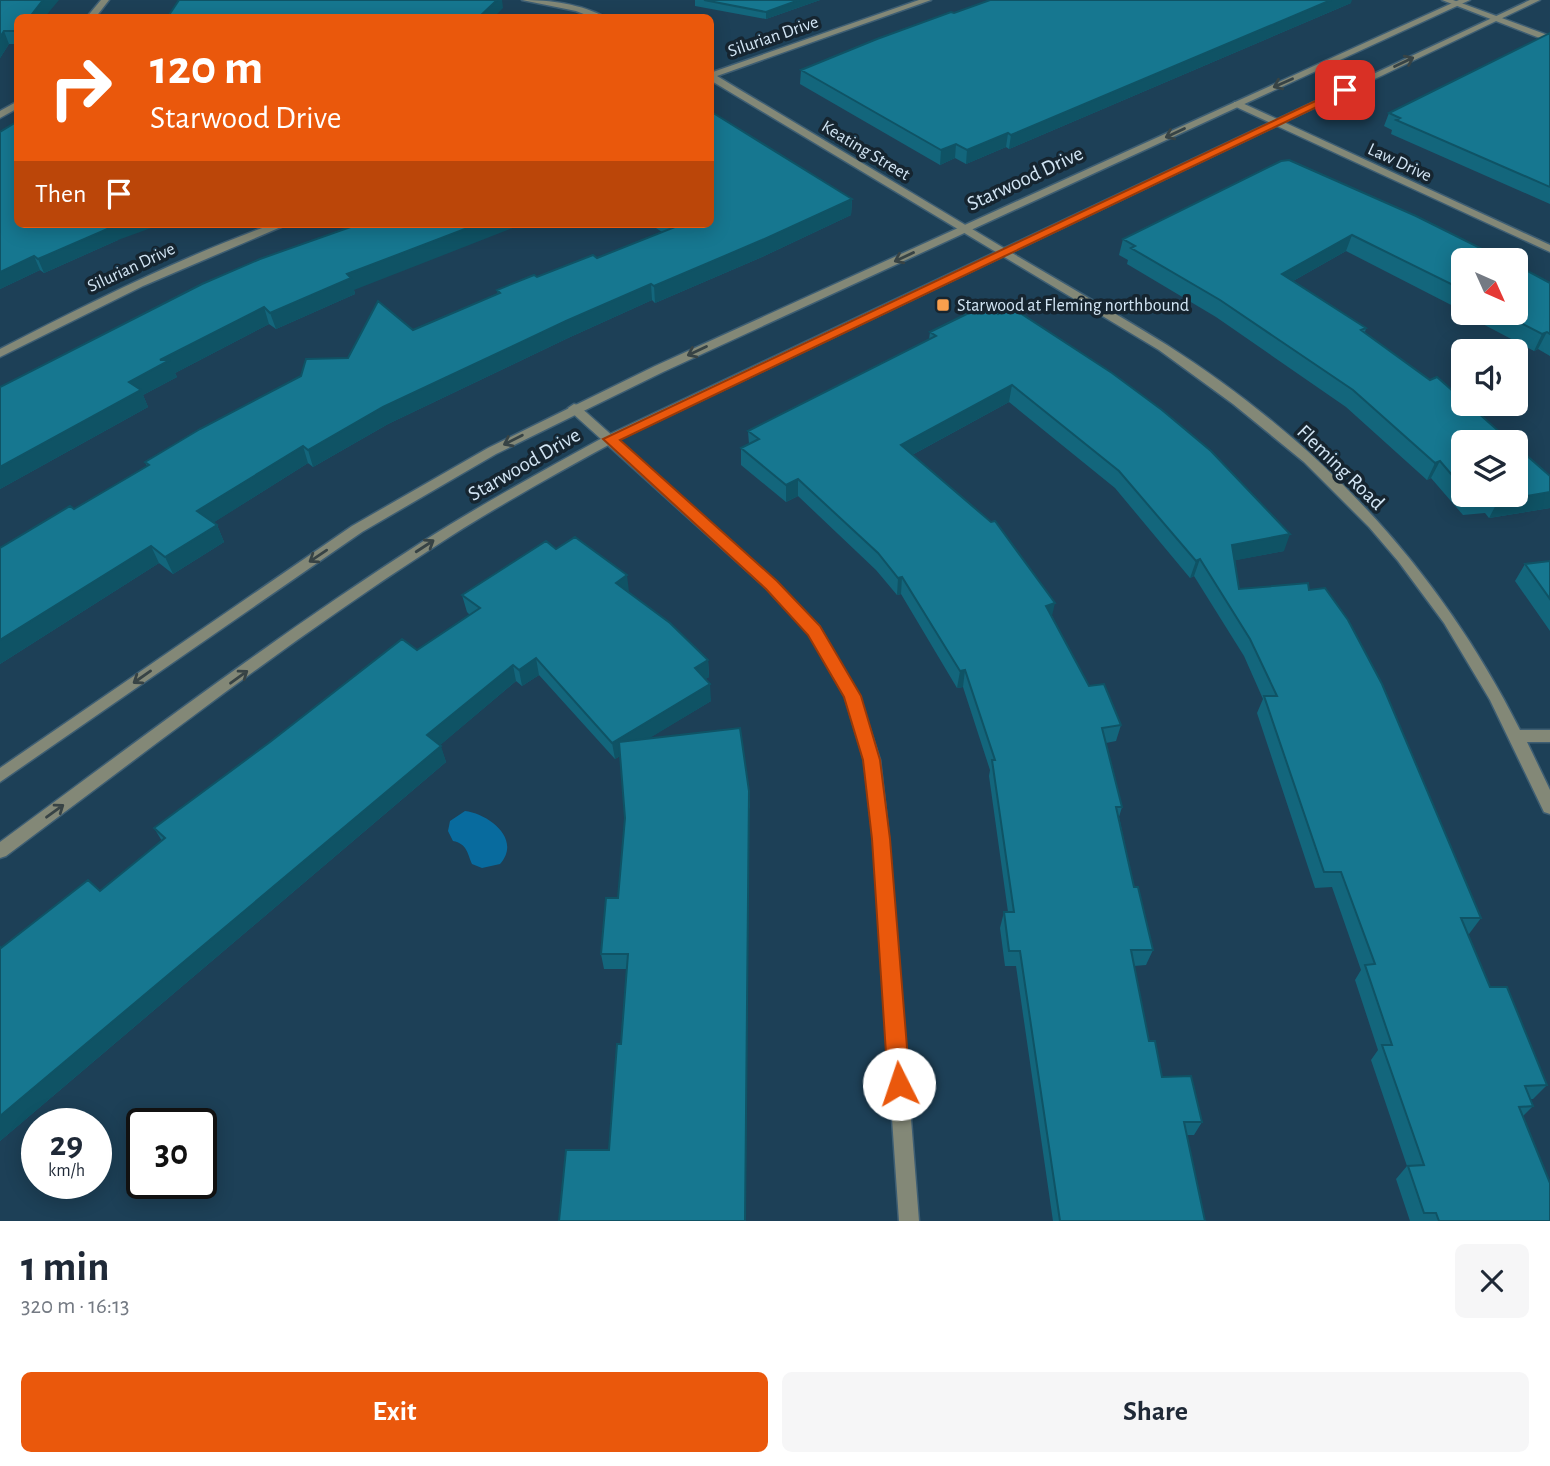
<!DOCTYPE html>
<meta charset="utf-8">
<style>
:root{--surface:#fff;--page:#f6f6f7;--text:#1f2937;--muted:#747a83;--accent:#ea580c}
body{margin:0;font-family:"Alegreya Sans",sans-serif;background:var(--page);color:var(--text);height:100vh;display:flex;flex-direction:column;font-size:26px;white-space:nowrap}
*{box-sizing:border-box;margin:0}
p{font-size:23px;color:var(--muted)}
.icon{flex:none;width:38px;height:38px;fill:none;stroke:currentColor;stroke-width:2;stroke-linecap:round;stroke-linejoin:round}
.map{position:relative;height:1221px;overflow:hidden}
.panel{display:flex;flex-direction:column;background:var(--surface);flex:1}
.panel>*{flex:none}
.banner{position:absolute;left:14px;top:14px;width:700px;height:214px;border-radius:10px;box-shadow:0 4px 18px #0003;background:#ea580c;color:#fff;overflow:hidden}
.needle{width:46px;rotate:135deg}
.fabs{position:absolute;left:1451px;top:248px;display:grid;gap:14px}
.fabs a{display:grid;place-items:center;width:77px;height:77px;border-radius:10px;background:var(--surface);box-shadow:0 4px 18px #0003;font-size:35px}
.speed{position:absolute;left:21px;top:1108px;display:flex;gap:14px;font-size:35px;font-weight:700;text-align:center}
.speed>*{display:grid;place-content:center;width:91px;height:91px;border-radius:50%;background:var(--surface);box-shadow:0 4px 18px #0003;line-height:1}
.speed small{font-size:18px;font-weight:400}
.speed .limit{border:4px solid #111;border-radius:10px;background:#fff;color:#111}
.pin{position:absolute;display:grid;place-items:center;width:60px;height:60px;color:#fff;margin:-30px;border-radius:14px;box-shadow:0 4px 10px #0006}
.me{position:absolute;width:77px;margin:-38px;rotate:356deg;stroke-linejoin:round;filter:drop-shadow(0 0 5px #0008)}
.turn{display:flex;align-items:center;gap:24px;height:147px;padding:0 21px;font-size:32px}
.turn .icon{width:91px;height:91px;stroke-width:2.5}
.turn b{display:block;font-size:49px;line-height:60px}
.then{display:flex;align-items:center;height:66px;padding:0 21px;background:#0003;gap:14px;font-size:26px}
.round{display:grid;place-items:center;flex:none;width:74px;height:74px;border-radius:10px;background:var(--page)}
.headline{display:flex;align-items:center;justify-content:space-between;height:119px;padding:0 21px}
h1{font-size:42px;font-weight:700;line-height:52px}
.action{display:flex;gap:14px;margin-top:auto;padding:14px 21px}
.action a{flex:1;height:80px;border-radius:10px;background:var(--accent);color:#fff;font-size:28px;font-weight:700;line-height:80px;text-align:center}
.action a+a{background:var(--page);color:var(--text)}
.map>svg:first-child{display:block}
</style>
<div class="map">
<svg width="1550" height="1221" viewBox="0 0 1550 1221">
<rect width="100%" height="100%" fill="#1d4057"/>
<path fill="#086b9e" d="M465 811C489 814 522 839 500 864L482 868 472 864C467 852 467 844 453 841L448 831 450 821Z"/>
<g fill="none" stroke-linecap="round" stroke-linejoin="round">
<defs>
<path id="minor" d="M101 0H109L95 18H86Z
M522 0C550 0 582 4 607 18H594L576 11Z
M919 0H931L717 76C815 135 914 194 1012 253 1064 284 1116 313 1167 345 1320 443 1438 567 1520 730H1550V742H1527L1550 790V814L1544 812 1490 700 1444 623 1398 561 1369 527 1304 462 1233 404 1159 350 710 80V73Z
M1442 0H1453L1550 36V42Z
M18 101V108L0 118V111Z
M1234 102H1240L1550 245V252L1234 106Z
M273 224H288L143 286 0 357V349C89 303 179 258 273 224Z
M574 404 578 405 776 582 819 626 859 696 880 760 889 839 919 1221H899L873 839 864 760 845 697 809 634 766 588 570 411 568 408Z"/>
<path id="tertiary" d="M1459 0H1470L663 372 496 454 362 532 0 782V768L352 526 488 448 655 366Z
M1530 0H1540L614 442C552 476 490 510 431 549 284 644 146 752 6 856L0 858V842C139 740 277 635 422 542 482 504 544 470 606 436Z"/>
</defs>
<use href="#minor" stroke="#3e5e73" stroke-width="3"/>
<use href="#tertiary" stroke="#3e5e73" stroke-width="3"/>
<use href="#minor" fill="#838877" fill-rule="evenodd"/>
<use href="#tertiary" fill="#838877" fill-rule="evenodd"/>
</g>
<path fill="#13667c" d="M0 0 18 18V44H9L0 58Z
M695 0H820L766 19 695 6Z
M1351 3 1009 149 1006 147 966 164 955 158 940 165 800 84 801 70 954 13Z
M1550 33V204L1391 134 1392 130 1384 126 1389 113Z
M0 132 118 240 44 273 40 270 0 289Z
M1281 161 1463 261V313H1516L1550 283V356L1538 349 1534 351 1458 311 1459 309 1346 251 1293 281 1366 328 1365 332 1463 443V495H1516L1550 476V508L1489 518 1485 513 1463 515 1431 478 1427 480 1346 407 1216 317 1127 264 1128 260 1119 255 1123 239Z
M852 199 851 215 762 257 655 303 652 300 568 338 388 424 313 467 308 463 214 522 217 525 224 542 173 574 159 563 0 664V548L74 509 147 466 145 462 348 358 498 294 497 290 597 258 662 232 650 224H710Z
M202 284 354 290 355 294 276 329 269 324 175 373 177 377 143 395 148 407 0 489V387Z
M930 332 1284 551 1235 560 1239 589 1309 590 1481 918 1469 934H1468L1490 987 1547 1085 1533 1099H1530L1533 1106 1523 1116 1550 1221H1410L1396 1179 1407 1166 1371 1060 1378 1050 1355 980 1361 970 1332 887 1315 888 1257 713 1263 699 1244 656 1194 576 1190 578 1115 488 1009 402 912 455 1052 616 1089 686 1121 725 1116 741 1106 743 1122 807 1119 817 1134 887 1153 950 1146 965 1134 966 1149 1041 1162 1077 1202 1122 1194 1135H1187L1205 1221H1053L1016 966H1005L1000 928 1004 912H1008L989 776 990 770 963 687 957 688 901 594 897 595 876 570 798 496 786 502 741 465V448L749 444 748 431 929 340Z
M556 549 629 592 708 660 709 677 705 679 711 701 649 738 749 791 750 807 609 1150 621 1044 627 969H604L601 954 618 898 625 818 620 756 615 759 539 675 522 686 516 681 440 745 446 762 0 1141V947L1 948 100 891 162 841 154 828 470 615 467 612 462 595Z
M1550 561V631L1515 581 1525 564Z"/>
<path fill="#0f5365" d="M43 0H59L44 18H29Z
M497 0H502L503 8 493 18H478Z
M799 0H820L766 19V12Z
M1331 0H1352L1351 3 1009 149 1011 135Z
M4 31 9 44 0 58V37Z
M1008 133 1006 147 966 164 967 150Z
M956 144 955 158 940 165 941 150Z
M852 199 851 215 762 257 655 303 654 286Z
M119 224H162L118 240 44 273 38 259Z
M478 224H523L354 290 355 294 276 329 270 313 347 274Z
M1352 235 1346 251 1277 290 1282 274Z
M34 256 40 270 0 289V272Z
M651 284 652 300 568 338 388 424 313 467 308 450 383 407 566 321Z
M264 307 269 324 175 373 177 377 143 395 148 407 0 489V467L160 360Z
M1547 332 1538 349 1534 351 1542 334Z
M1012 385 1009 402 899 462 901 445Z
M303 446 308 463 205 528 197 511Z
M1440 461 1431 478 1427 480 1435 463Z
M798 479V496L786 502V485Z
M1550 492V508L1489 518 1498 501Z
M217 525 224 542 173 574 165 557Z
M1290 534 1284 551 1227 562 1232 545Z
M151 546 159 563 0 664V640Z
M1200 559 1194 576 1190 578 1196 561Z
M627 575 629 592 616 583Z
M902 577 901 594 897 595 898 578Z
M1055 603 1051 620 1046 606Z
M536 658 539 675 522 686 519 670Z
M708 660 709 677 696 685 695 668Z
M513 665 516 681 432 752 427 735Z
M965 670 963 687 957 688 960 671Z
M710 684 711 701 615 759 612 743Z
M441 746 446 762 0 1141V1116Z"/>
<path fill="#167790" stroke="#0f5365" stroke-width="2" d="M0 0H43L29 18H18V31H4L0 37Z
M179 0H497L478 18H167Z
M704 0H799L766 12Z
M990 0H1331L1011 135 1008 133 967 150 956 144 941 150 801 70 877 39 951 12 954 13Z
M1550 33V187L1396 120 1400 118 1389 113Z
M710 111 852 199 762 240 654 286 651 284 566 321 383 407 308 450 303 446 197 511 217 525 165 557 151 546 0 640V548L70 506 74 509 149 465 145 462 200 429 301 376 306 359 348 358 378 301 413 330 500 293 497 290 534 275 537 277 593 255 597 258 675 227 671 224H710Z
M18 121V224H119L38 259 34 256 0 272V132Z
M1289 160 1416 216 1506 261H1463V290L1352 235 1282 274 1366 328 1361 330 1430 380 1437 377 1463 400V404H1468L1512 443H1463V488L1440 461 1435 463 1353 390 1220 300 1131 248 1135 246 1123 239 1281 161Z
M359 224H478L347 274 351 278 270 313 264 307 160 360H170L129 382 141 390 0 467V387L202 284 260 259Z
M1516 265 1550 283V334L1547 332 1542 334 1502 313H1516Z
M985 305 998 314 1011 307 1112 373 1162 410 1211 451 1290 534 1232 545 1239 589 1308 583 1309 590 1325 588 1348 620 1382 684 1481 918H1461L1490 987H1507L1547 1085 1525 1086 1533 1106 1519 1107 1550 1183V1221H1439L1436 1213H1424L1408 1166 1424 1165 1382 1045H1392L1365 965 1375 964 1341 872H1324L1264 696H1277L1250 639 1200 559 1196 561 1119 471 1012 385 901 445 991 522 995 521 1055 603 1046 606 1089 686 1104 684 1121 725 1102 728 1122 807H1116L1134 887H1138L1153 950H1131L1149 1041H1155L1162 1077 1191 1076 1202 1122H1184L1205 1221H1060L1020 951H1009L1004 912H1014L992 760H995L965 670 960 671 902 577 898 578 878 553 798 479 786 485 741 448 759 439 748 431 936 336 930 332Z
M1516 446 1550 476V492L1498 501 1494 496 1472 498 1469 495H1516Z
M575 537 627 575 616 583 670 623 708 660 695 668 710 684 612 743 536 658 519 670 513 665 427 735 441 746 0 1116V947L1 948 88 880 100 891 165 838 154 828 270 742 402 639 417 650 480 608 462 595 546 541 556 549Z
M1550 561V599L1525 564Z
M740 728 749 791 745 1221H559L566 1150H609L617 1044H621L628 954H601L606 898H618L625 818 619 742Z"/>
<defs><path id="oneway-shaft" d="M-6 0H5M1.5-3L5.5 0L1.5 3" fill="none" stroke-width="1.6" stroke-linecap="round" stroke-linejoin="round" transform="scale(1.75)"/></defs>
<g stroke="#374345">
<use href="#oneway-shaft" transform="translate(1404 62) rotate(-25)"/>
<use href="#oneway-shaft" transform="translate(1283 83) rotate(156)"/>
<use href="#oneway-shaft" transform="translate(1175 133) rotate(155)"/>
<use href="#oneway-shaft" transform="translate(904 257) rotate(155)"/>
<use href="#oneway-shaft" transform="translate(697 351) rotate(155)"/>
<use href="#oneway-shaft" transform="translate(513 440) rotate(153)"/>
<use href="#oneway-shaft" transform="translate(425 546) rotate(-33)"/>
<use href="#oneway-shaft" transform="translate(318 556) rotate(146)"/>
<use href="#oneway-shaft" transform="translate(142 677) rotate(145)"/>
<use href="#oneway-shaft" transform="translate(239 677) rotate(-36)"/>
<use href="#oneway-shaft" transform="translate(55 811) rotate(-36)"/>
</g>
<path fill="#ea580c" stroke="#983908" stroke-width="2" d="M1345 87 1350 90 1348 92 620 440 777 581 820 626 861 696 880 760 890 839 910 1084 906 1092 899 1095 891 1092 888 1084 872 839 863 760 844 697 808 635 766 589 603 439Z"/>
<rect fill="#f99f4d" stroke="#162530" stroke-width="2.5" x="936" y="298" width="14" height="14" rx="3.5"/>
<g text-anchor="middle" stroke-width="7" stroke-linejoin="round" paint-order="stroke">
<g font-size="18" fill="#d2e5f4" stroke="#162530">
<text transform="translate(773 36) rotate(-19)" y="6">Silurian Drive</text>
<text transform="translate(866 150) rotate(31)" y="6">Keating Street</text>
<text transform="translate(1400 162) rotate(25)" y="6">Law Drive</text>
<text transform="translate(131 267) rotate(-25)" y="6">Silurian Drive</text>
</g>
<g font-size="18" fill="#d2e5f4" stroke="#162530" text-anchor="start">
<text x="957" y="311">Starwood at Fleming northbound</text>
</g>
<g font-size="21" fill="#d2e5f4" stroke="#162530">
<text transform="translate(1025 178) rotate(-25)" y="7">Starwood Drive</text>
<text transform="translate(524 464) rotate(-30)" y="7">Starwood Drive</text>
<text transform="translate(1341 467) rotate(44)" y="7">Fleming Road</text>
</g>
</g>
</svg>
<div class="fabs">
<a><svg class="needle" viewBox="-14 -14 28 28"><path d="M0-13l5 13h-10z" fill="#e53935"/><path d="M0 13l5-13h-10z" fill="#747a83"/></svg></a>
<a><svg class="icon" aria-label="sound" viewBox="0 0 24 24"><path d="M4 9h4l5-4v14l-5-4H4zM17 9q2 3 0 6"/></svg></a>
<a><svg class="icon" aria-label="layers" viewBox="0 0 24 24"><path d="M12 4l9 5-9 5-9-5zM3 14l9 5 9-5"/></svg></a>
</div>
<div class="speed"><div>29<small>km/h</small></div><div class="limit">30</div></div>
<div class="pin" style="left:1345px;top:90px;background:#d93025"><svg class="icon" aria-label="arrive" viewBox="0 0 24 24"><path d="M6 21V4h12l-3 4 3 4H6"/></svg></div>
<svg class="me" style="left:899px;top:1084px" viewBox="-20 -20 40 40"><circle r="19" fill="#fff"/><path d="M0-13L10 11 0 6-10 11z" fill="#ea580c"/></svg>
<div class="banner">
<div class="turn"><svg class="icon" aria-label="right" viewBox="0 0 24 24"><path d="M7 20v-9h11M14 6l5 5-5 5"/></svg><div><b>120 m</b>Starwood Drive</div></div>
<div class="then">Then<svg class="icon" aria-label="arrive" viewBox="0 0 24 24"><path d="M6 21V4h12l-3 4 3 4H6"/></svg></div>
</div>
</div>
<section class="panel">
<div class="headline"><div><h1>1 min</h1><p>320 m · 16:13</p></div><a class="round"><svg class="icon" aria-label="close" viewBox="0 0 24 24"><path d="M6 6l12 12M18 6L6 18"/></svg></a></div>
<div class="action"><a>Exit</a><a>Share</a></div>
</section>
